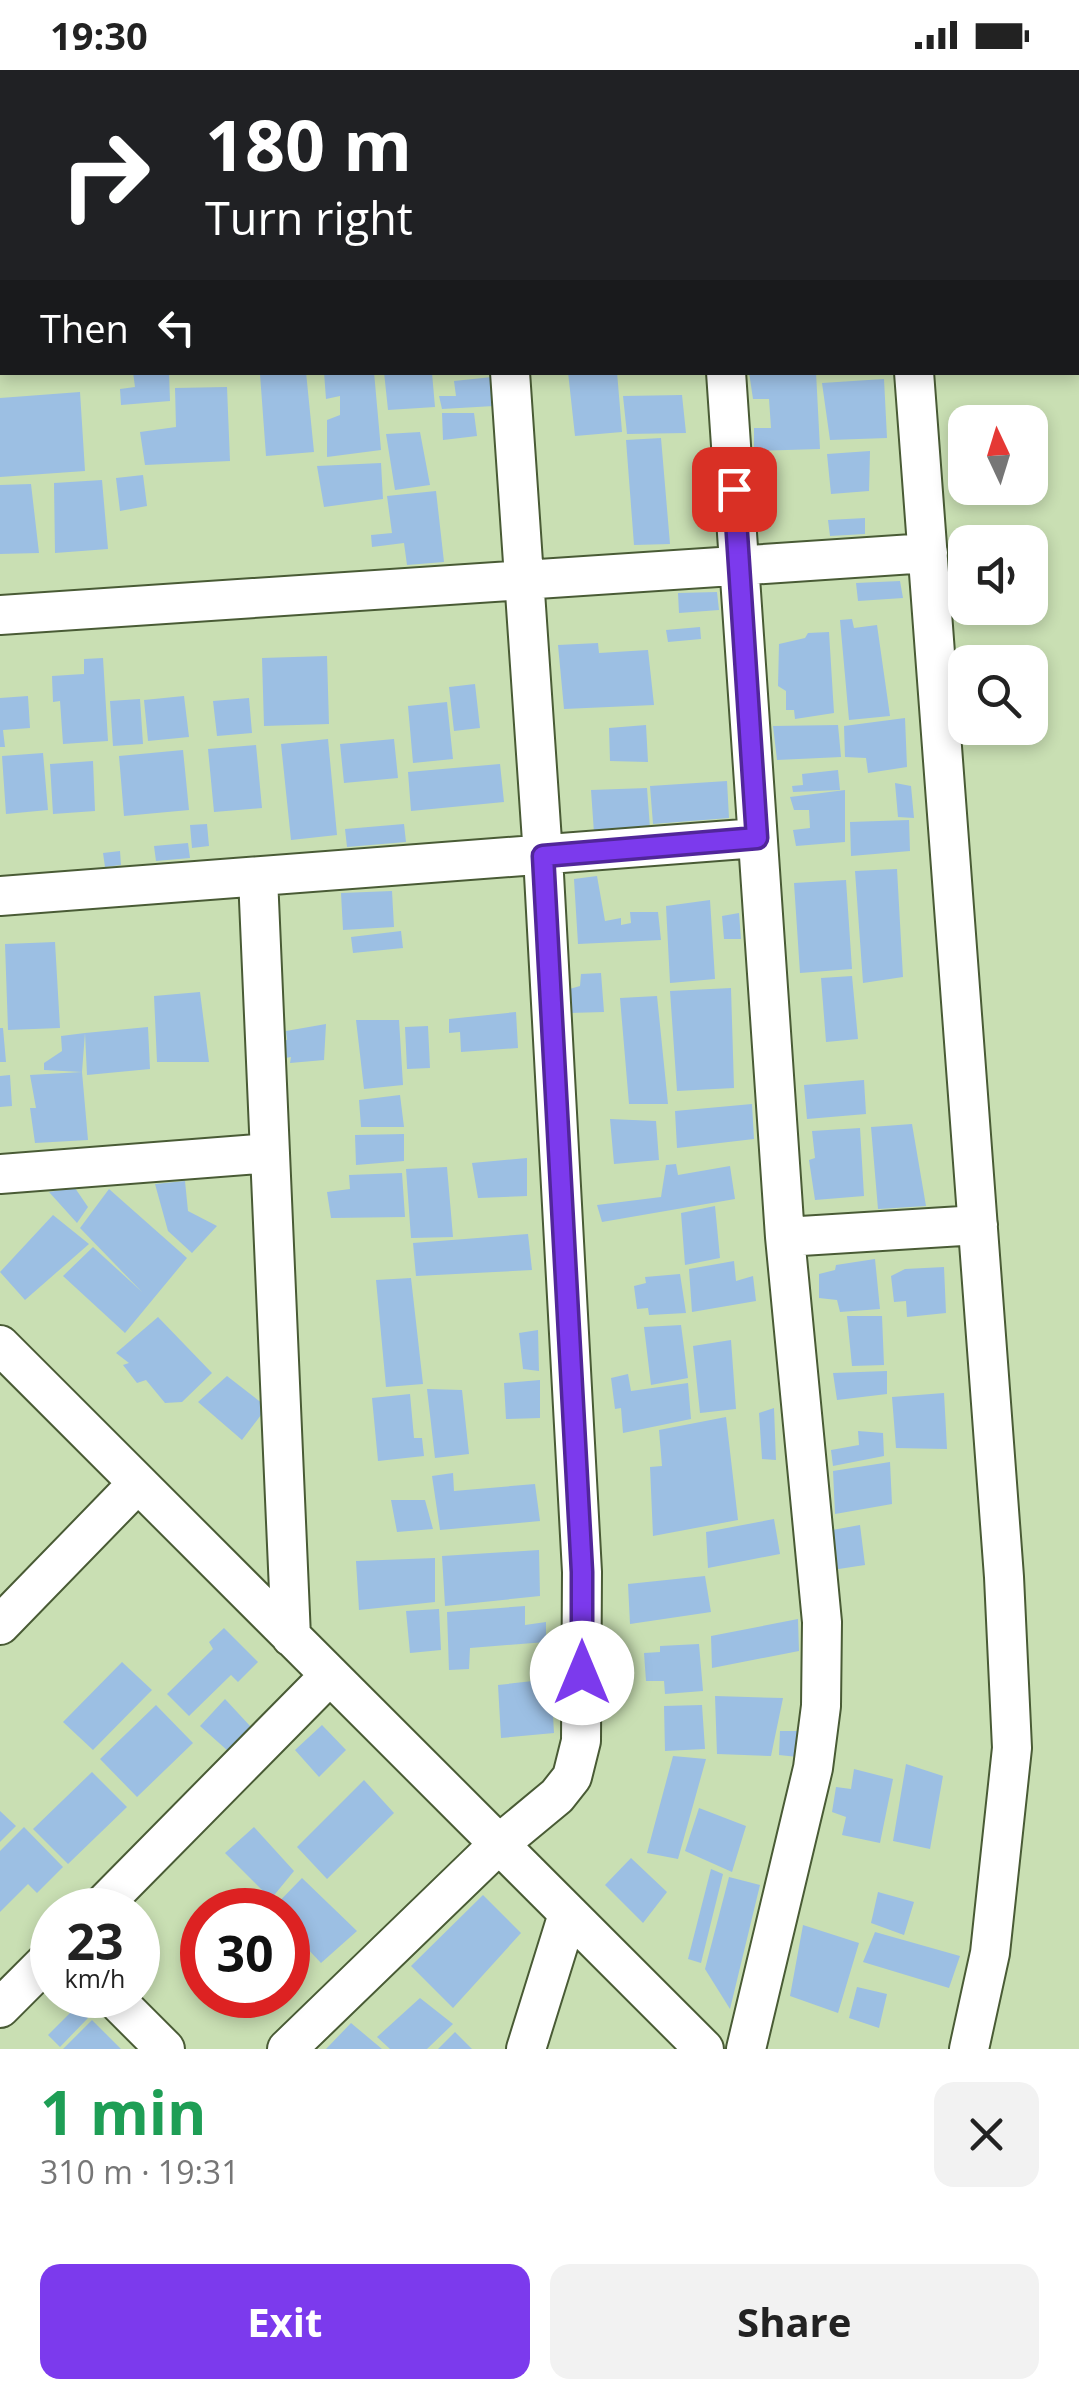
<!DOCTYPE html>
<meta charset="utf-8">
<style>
:root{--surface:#fff;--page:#f2f2f2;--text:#222;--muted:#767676;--accent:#7c3aed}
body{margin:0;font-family:"Open Sans",sans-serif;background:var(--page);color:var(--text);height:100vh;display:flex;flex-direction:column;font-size:38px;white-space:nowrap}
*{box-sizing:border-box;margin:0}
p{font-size:32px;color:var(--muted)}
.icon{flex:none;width:55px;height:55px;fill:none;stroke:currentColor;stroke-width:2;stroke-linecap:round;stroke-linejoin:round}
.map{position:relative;height:1979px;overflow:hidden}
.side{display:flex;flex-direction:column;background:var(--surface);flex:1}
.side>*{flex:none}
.guide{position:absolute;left:0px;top:0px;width:1080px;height:305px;box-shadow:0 5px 15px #0003;background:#202124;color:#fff;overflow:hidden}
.needle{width:65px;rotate:356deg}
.controls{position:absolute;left:948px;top:335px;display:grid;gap:20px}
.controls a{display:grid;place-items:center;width:100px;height:100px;border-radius:20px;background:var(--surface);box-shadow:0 5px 15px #0003;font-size:50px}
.speed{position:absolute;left:30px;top:1818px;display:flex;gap:20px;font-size:50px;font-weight:700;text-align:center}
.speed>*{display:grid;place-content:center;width:130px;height:130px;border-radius:50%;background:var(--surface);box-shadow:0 5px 15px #0003;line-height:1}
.speed small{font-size:25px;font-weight:400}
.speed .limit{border:15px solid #d22;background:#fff;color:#111}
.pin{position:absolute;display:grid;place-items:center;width:85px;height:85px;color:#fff;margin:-42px;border-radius:20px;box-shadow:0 5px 15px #0006}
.me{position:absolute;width:110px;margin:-55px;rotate:0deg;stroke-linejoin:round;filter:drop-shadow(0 0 8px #0008)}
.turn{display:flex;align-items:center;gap:35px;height:210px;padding:0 40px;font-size:45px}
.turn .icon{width:130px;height:130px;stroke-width:2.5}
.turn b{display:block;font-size:70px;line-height:85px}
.then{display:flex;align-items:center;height:95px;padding:0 40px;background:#0003;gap:20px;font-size:38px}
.round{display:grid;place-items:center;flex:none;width:105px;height:105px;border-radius:20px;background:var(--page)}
.overview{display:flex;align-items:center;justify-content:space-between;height:170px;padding:0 40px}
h1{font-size:60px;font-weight:700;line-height:75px;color:#1e9e55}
.action{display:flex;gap:20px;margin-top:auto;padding:20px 40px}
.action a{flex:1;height:115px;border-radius:20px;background:var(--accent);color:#fff;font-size:40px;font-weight:700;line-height:115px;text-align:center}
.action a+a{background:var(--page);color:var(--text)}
.status{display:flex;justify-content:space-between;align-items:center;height:70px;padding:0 50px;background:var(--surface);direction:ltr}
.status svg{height:28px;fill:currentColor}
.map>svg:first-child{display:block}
</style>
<div class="status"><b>19:30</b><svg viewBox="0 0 49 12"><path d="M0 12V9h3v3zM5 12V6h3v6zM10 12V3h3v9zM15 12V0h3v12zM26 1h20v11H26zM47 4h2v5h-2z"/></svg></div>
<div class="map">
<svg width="1079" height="1979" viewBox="0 0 1079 1979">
<rect width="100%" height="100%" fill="#c9dfb3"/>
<path fill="#9cbfe3" d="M133 302H169L170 331 121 335 120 319 135 317Z
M306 302 314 382 266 386 260 304Z
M324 302H374L381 380 327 387V350L340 345V326L326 329Z
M384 302 432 303 435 337 388 340Z
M568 302H617L622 362 575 366Z
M749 302H816L820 379 754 381V358H771L769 329H753Z
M492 307 494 336 442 339 439 326H456L454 311Z
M884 309 887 368 830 370 822 313Z
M227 317 230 391 145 395 140 362 176 357 175 318Z
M80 322 85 401 0 407V328Z
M682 325 686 363 627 364 623 326Z
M442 343H474L477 366 443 370Z
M420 362 430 415 395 420 386 364Z
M661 368 670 474 634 475 626 370Z
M870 381 869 421 831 424 827 384Z
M381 393 383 429 324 437 317 396Z
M143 405 147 436 120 441 116 408Z
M102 410 108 479 55 483 54 413Z
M31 414 39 483 0 484V415Z
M436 421 444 492 407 495 404 473 372 477 371 465 392 463 387 426Z
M865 448V464L830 466 828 450Z
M900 511 903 528 858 531 856 513Z
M717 522 719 540 679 543 678 523Z
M852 549 854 558 877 555 890 646 849 650 840 550Z
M700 557 701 569 668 572 666 560Z
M829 562 834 643 795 649 794 640H786V621L778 616 779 574 805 568 808 563Z
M598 573 599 583 648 580 654 635 564 639 558 575Z
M327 586 329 654 264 656 262 588Z
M103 588 108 671 63 674 60 631 53 632 52 606 84 604V589Z
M475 614 480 658 454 661 449 617Z
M28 626 30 658 3 660 5 677H0V628Z
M184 626 189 667 148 671 144 630Z
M249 628 252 663 217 666 213 631Z
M140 629 143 674 113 676 110 631Z
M447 632 453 689 413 693 408 636Z
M905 648 907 697 868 703 866 688 845 687 844 656Z
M646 655 648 692 610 691 609 658Z
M838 655 841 687 777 690 773 656Z
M328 669 337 765 291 770 281 674Z
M394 669 398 708 344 713 340 674Z
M256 675 262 738 214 742 208 679Z
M183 680 189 740 124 746 119 686Z
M43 683 48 740 6 744 2 686Z
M93 691 95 741 53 744 50 694Z
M500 694 504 732 411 741 408 702Z
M838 700 840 720 793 722 792 716 803 715 802 704Z
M727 711 729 748 653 754 650 716Z
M895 713 911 716 914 748 898 747Z
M647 718 650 758 594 763 591 720Z
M845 720V772L796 776 793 760 810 758 809 740H794L790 727Z
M909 750 910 781 851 786 850 752Z
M207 754 209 776 192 778 190 755Z
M404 754 406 772 347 777 345 759Z
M188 773 190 788 156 791 154 776Z
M120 781 121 795 105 797 103 783Z
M897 799 903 907 863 913 855 801Z
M597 806 605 851 621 848V855L631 853 630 842H658L661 870 578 874 574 809Z
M846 810 852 899 800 903 794 813Z
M392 821 394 857 343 860 341 823Z
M710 830 715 909 670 913 666 836Z
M739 843 741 869H724L722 846Z
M401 861 403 878 353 883 351 867Z
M55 872 60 958 8 960 5 874Z
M601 903 604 942 569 943 566 920 580 916 581 904Z
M852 906 858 969 826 972 821 908Z
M731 918 734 1018 677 1021 670 921Z
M200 922 209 992H157L154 926Z
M657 926 668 1034H629L620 928Z
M516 942 518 978 461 982 460 962 449 963V949Z
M356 950H399L403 1015 364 1019Z
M326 954 324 990 290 993 291 987 280 989 276 972 287 970 286 961Z
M428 956 430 998 407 999 405 957Z
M148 957 150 999 87 1005 85 963 82 1002 88 1070 35 1073 30 1038H36L30 1005 82 1002 44 1000V993L62 981 61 966 85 963Z
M0 958H3L6 992H0Z
M10 1005 12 1036 0 1037V1006Z
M864 1010 866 1044 807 1049 804 1015Z
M400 1025 404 1057H361L359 1030Z
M752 1034 754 1069 677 1078 675 1041Z
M610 1049 656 1051 659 1090 614 1094Z
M912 1054 926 1136 878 1139 871 1057Z
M860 1058 864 1126 815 1130 809 1090 815 1088 812 1061Z
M404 1064V1091L356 1095 355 1065Z
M527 1088V1126L478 1128 472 1093Z
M676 1094 678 1105 730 1096 735 1129 602 1152 597 1135 661 1127 666 1095Z
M447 1097 453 1167 411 1168 406 1099Z
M402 1103 405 1147 331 1148 327 1122 350 1119 349 1105Z
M185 1111 188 1141 217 1156 192 1183 168 1161 155 1114Z
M75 1118 88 1137 77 1153 49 1122Z
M109 1119 187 1188 125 1263 63 1206 93 1177 142 1222 80 1158Z
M715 1136 720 1188 685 1195 681 1143Z
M53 1145 89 1174 25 1230 0 1202Z
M528 1164 532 1200 416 1206 413 1173Z
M875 1189 880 1239 840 1242 837 1230 819 1228V1204L835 1200 836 1195Z
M734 1191 736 1211 753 1206 756 1231 692 1242 689 1199Z
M944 1197 946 1243 907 1247 906 1231 894 1232 891 1206 905 1199Z
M680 1204 686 1243 649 1245 648 1238 637 1239 634 1216 646 1213 645 1207Z
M411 1208 423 1314 386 1317 376 1210Z
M847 1246H882L884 1295 852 1296Z
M158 1247 212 1303 182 1332 165 1333 146 1310 137 1313 123 1295 129 1293 116 1283Z
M681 1255 688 1308 651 1315 644 1257Z
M538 1260 539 1301 523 1299 519 1263Z
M731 1270 736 1339 700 1343 693 1276Z
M887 1301V1324L837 1330 833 1303Z
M628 1304 631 1321 688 1313 691 1349 623 1363 621 1338 615 1339 611 1308Z
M227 1306 267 1337 242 1370 198 1332Z
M540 1310V1348L506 1349 504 1313Z
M427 1319 462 1320 469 1384 435 1388Z
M944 1323 947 1379 896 1378 892 1327Z
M410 1324 414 1368H422L424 1386 378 1391 372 1328Z
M774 1338 776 1390 762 1389 759 1343Z
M726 1347 738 1450 653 1466 650 1397 662 1396 659 1360Z
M858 1361 883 1363 884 1386 833 1396 831 1380 859 1375Z
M890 1392 892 1434 835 1444 833 1401Z
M453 1403 454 1421 535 1414 540 1451 440 1460 432 1406Z
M391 1430H425L433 1459 397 1462Z
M774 1449 780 1484 708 1498 706 1462Z
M860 1455 865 1495 832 1500 827 1461Z
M539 1480 540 1526 445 1536 442 1486Z
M435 1488V1532L359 1540 356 1491Z
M705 1506 711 1542 630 1554 628 1514Z
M525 1536V1555L546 1552V1572L470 1578 469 1599 449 1600 447 1542Z
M439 1539 441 1580 410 1583 406 1541Z
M798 1549 799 1581 712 1598 711 1566Z
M224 1558 258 1592 238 1612 231 1605 189 1646 167 1624 213 1579 209 1572Z
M699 1574 703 1621 665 1624 664 1611H646L644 1583 660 1582V1576Z
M122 1592 152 1620 93 1680 63 1652Z
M551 1609 554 1663 501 1668 498 1615Z
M715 1626 783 1628 771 1686 717 1684Z
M225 1629 251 1657 228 1681 200 1656Z
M156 1635 193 1673 137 1727 100 1689Z
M702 1635 705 1679 665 1681 664 1636Z
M322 1655 346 1680 319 1707 295 1680Z
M780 1661H803L798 1687 779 1685Z
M673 1686 706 1689 678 1789 647 1783Z
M906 1694 943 1706 930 1779 893 1771Z
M854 1699 893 1709 880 1773 842 1765 846 1747 832 1742 836 1717 851 1719Z
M92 1702 127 1737 68 1794 33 1759Z
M364 1710 394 1743 327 1809 297 1777Z
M699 1738 746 1756 732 1802 685 1781Z
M0 1741 16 1756 0 1772Z
M24 1757 63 1797 37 1823 28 1814 0 1842V1781Z
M254 1757 294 1801 271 1829 225 1783Z
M631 1788 667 1822 643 1853 605 1815Z
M711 1799 723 1804 701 1893 688 1889Z
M729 1807 760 1815 730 1939 705 1899Z
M302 1808 357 1861 321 1893 288 1858V1840H271Z
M878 1822 914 1832 904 1865 871 1853Z
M483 1825 521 1863 453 1938 411 1896Z
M803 1855 859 1873 838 1943 790 1926Z
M875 1862 960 1886 949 1918 863 1892Z
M857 1917 887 1924 879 1958 849 1948Z
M420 1928 453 1954 427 1979H390L377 1967Z
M77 1936 88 1948 60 1977 48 1965Z
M92 1950 121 1979H63Z
M351 1953 382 1979H326Z
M455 1962 472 1979H438Z"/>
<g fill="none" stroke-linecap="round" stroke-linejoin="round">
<defs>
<path id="minor" d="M80 0 82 2
M484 0 485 2
M515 0 517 2
M705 0 706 2
M892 0V2
M0 268H2
M726 302 785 1167 822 1552 821 1636 813 1698 746 1979
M914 302 1004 1507 1012 1678 990 1883 969 1979
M0 545 928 483
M258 807 291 1567
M0 826 757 768
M0 1104 270 1083
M785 1167 978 1155
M0 1275 704 1979
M0 1555 138 1413
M98 1840 330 1605
M111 1925 165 1979
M0 1938 52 1886
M287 1979 499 1774 557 1726 572 1707 581 1671 582 1502 543 786 510 302
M526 1979 568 1844"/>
</defs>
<use href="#minor" stroke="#495b35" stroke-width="42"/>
<use href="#minor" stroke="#fff" stroke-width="38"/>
</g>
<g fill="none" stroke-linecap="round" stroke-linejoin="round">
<defs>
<path id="route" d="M582 1603V1502L543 786 757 768 734 419"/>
</defs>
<use href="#route" stroke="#51269a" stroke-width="25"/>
<use href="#route" stroke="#7c3aed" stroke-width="18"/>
</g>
</svg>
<div class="controls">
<a><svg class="needle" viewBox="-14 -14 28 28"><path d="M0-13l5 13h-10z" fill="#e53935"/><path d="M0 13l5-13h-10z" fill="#767676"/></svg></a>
<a><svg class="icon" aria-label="sound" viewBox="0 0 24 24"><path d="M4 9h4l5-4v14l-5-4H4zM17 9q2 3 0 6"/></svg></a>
<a><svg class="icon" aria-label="search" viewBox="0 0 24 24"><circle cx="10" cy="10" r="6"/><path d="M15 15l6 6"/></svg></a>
</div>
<div class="speed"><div>23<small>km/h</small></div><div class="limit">30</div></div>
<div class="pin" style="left:734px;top:419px;background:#d93025"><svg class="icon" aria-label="arrive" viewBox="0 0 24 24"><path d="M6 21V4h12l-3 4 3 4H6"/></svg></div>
<svg class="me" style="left:582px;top:1603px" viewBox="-20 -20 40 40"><circle r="19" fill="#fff"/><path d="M0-13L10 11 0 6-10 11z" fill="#7c3aed"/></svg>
<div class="guide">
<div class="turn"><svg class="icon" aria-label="right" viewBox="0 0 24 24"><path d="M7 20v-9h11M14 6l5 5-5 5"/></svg><div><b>180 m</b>Turn right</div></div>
<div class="then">Then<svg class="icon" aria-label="left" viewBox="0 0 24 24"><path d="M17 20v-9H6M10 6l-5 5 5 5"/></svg></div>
</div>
</div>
<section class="side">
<div class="overview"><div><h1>1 min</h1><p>310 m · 19:31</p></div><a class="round"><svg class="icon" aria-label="close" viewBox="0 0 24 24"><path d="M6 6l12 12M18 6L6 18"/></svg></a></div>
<div class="action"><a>Exit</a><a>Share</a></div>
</section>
